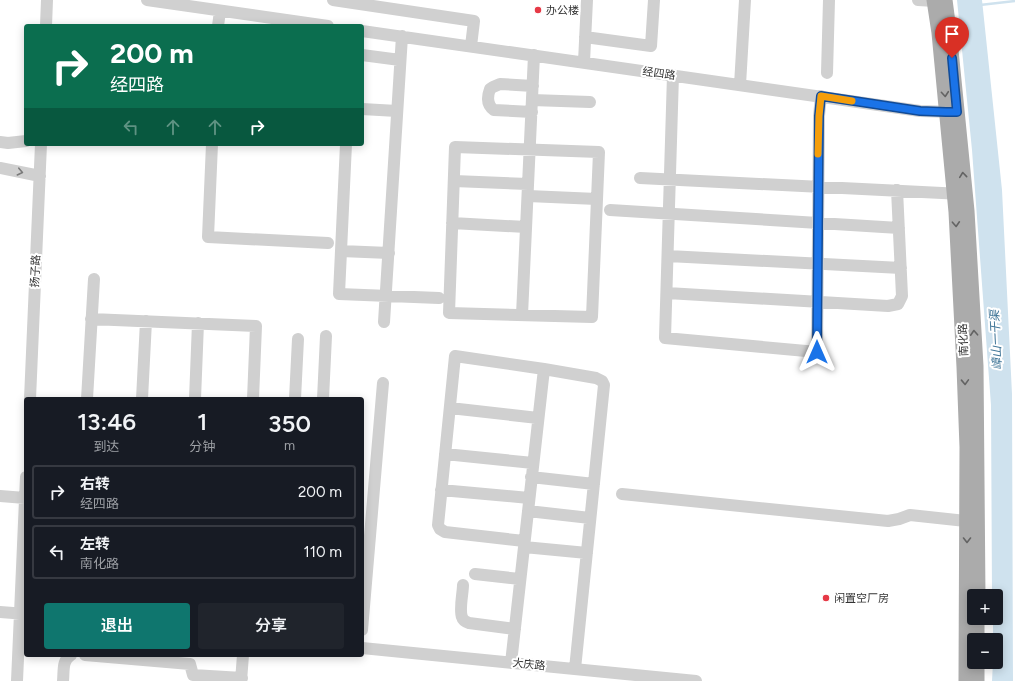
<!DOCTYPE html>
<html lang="zh">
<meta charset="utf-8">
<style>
:root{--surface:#171b24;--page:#20242c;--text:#f1f3f6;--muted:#9ea1a6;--line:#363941;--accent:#0f766e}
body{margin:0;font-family:Figtree,"Noto Sans SC",sans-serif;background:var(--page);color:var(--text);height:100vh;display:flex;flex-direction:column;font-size:15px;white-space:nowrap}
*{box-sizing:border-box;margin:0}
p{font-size:13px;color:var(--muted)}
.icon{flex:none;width:22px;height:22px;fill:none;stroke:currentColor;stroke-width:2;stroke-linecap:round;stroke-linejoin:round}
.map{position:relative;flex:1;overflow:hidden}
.side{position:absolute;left:24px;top:397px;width:340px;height:260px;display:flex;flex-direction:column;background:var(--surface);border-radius:4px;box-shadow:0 2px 10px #0003}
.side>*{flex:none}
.banner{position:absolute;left:24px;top:24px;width:340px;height:122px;border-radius:4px;box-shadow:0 2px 10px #0003;background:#0b6e4f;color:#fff;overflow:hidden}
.controls{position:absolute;left:967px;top:589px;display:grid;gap:8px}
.controls a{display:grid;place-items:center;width:36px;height:36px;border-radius:4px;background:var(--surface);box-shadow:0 2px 10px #0003;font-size:20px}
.pin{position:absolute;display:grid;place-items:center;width:34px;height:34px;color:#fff;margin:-41px -17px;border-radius:50% 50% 50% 0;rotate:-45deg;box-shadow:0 0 4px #0007}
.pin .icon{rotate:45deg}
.me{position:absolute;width:44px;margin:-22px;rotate:0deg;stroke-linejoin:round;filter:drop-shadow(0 0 3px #0008)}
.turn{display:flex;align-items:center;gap:14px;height:84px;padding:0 20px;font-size:18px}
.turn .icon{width:52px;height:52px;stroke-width:2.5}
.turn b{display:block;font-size:28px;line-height:34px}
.lanes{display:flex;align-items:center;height:38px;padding:0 20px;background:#0003;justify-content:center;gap:20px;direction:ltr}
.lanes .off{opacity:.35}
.eta{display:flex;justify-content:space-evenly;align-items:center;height:68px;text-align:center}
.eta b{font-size:24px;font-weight:600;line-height:28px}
.button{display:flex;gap:8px;margin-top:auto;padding:8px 20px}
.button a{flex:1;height:46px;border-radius:4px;background:var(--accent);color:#fff;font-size:16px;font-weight:600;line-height:46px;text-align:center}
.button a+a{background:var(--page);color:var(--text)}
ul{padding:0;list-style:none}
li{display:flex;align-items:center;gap:12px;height:54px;margin:0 8px 6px;padding:0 12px;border:2px solid var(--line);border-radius:4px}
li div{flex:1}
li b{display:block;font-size:15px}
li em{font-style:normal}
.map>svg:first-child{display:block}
</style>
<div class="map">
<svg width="1015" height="681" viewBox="0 0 1015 681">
<rect width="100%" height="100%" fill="#fff"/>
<path fill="#cfe2ee" d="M957 0H982L1002 190 1012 394 1013 681H992L993 662H996V640H993V618H996V596H992L991 405 972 150Z"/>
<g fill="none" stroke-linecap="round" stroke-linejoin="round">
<path stroke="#cfe2ee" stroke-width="2.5" d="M980 5 1015 1"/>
<path stroke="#d0d0d0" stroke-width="12" d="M147 0 328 26
M333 0 474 21 471 46
M918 0 935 1
M46 26 47 0
M218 26 220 11
M362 31 920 111 954 112
M585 37 651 46 654 0
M362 55 400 60
M584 62 587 0
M827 73 829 0
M673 75 665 338 817 352 819 116 821 96
M740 85 745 0
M532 100 590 102
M362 109 397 111
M532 112 494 110C487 105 487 97 490 89L493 87 500 84 533 86
M0 142 8 143 26 141
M212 144 208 237 328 243
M346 144 339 294 439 298
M455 147 599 152 592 317 449 313Z
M0 168 40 176
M640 178 962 194
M454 181 528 184
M528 196 597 199
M610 210 899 228
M452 223 526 227
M341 251 389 253
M668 256 901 268
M667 293 888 306 898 304 902 296 897 190
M522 315 534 55
M91 319 256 326 253 399
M384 322 402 36
M544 369 596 378 602 381 604 385 575 669
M30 399 41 144
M87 399 94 279
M142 399 146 321
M195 399 198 323
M295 399 298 339
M323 399 326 336
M450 408 538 418
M445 454 533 463
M531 477 594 484
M441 490 529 498
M622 494 888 521 899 519 910 515 975 522
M0 496 25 498
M528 511 590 518
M524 547 587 553
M475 574 520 579
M463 585C463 593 459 610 462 617 463 621 466 622 469 623L515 629
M0 612 26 614
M362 630 383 383
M362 648 696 681
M85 655 190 664 193 675 242 678
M511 663 544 369 455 356 438 525 440 529 445 532 524 541
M17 681 26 477
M63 681C64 671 62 660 71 655
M241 681 243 655"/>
<path stroke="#ababab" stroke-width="15" d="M934 0 939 33 956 212 964 367 967 447 966 681
M945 0 949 30 967 211 976 366 978 596
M977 640V618
M977 681V662"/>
</g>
<defs><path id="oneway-chevron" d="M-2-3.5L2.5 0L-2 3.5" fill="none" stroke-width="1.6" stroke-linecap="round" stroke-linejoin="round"/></defs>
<g stroke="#636363">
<use href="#oneway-chevron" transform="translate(945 94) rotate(85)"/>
<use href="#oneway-chevron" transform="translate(963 175) rotate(-96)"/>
<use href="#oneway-chevron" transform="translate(956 224) rotate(87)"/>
<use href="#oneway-chevron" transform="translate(974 333) rotate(-93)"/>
<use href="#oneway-chevron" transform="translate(965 382) rotate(88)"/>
<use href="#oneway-chevron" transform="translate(967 540) rotate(90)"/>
</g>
<use stroke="#7a7a7a" href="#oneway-chevron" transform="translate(20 172) rotate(13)"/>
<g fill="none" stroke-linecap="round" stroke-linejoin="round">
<defs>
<path id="route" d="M817 352 819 116 821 96 920 111 946 112H957L952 58"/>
</defs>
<use href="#route" stroke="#114b97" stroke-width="10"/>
<use href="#route" stroke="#1a73e8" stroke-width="7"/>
<path stroke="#f59e0b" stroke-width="7" d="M818 154 819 116 821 96 852 101"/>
</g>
<g fill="#e63946" stroke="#fff" stroke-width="1.5">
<circle cx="538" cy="10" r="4"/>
<circle cx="826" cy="598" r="4"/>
</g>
<g text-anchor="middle" stroke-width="4" stroke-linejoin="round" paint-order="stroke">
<g font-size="11" fill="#333" stroke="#fff" text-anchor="start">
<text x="546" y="14">办公楼</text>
<text x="834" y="602">闲置空厂房</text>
</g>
<g font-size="11" fill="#333" stroke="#fff">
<text transform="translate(659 73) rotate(8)" y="4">经四路</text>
<text transform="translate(35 271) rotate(-87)" y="4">扬子路</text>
<text transform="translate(963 340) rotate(-93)" y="4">南化路</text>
<text transform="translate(529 664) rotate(6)" y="4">大庆路</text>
</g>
<g font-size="12" font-style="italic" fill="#3f7597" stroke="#fff">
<text transform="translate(996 340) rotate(-93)" y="4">嶂山一干渠</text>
</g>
</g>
</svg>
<div class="controls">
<a>+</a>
<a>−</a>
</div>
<div class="pin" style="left:952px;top:58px;background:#d93025"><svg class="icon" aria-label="arrive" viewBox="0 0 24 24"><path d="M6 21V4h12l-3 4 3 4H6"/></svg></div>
<svg class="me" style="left:817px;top:352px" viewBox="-20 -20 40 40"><path d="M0-17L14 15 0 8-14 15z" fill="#1a73e8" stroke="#fff" stroke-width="4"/></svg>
<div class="banner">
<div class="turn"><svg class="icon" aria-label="right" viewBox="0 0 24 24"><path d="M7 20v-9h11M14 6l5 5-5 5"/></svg><div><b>200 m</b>经四路</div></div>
<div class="lanes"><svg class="icon off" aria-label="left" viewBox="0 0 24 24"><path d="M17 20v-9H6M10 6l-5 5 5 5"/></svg><svg class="icon off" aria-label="ahead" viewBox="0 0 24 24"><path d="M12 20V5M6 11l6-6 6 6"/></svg><svg class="icon off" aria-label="ahead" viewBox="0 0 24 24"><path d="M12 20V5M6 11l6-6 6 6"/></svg><svg class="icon" aria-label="right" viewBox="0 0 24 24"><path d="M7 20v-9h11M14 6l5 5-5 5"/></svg></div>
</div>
<section class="side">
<div class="eta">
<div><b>13:46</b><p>到达</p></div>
<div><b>1</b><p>分钟</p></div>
<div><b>350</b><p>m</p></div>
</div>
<ul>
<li><svg class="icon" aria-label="right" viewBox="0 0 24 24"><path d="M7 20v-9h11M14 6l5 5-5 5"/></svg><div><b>右转</b><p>经四路</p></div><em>200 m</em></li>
<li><svg class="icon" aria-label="left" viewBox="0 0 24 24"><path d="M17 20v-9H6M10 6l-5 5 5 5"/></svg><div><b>左转</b><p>南化路</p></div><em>110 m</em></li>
</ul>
<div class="button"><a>退出</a><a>分享</a></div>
</section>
</div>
